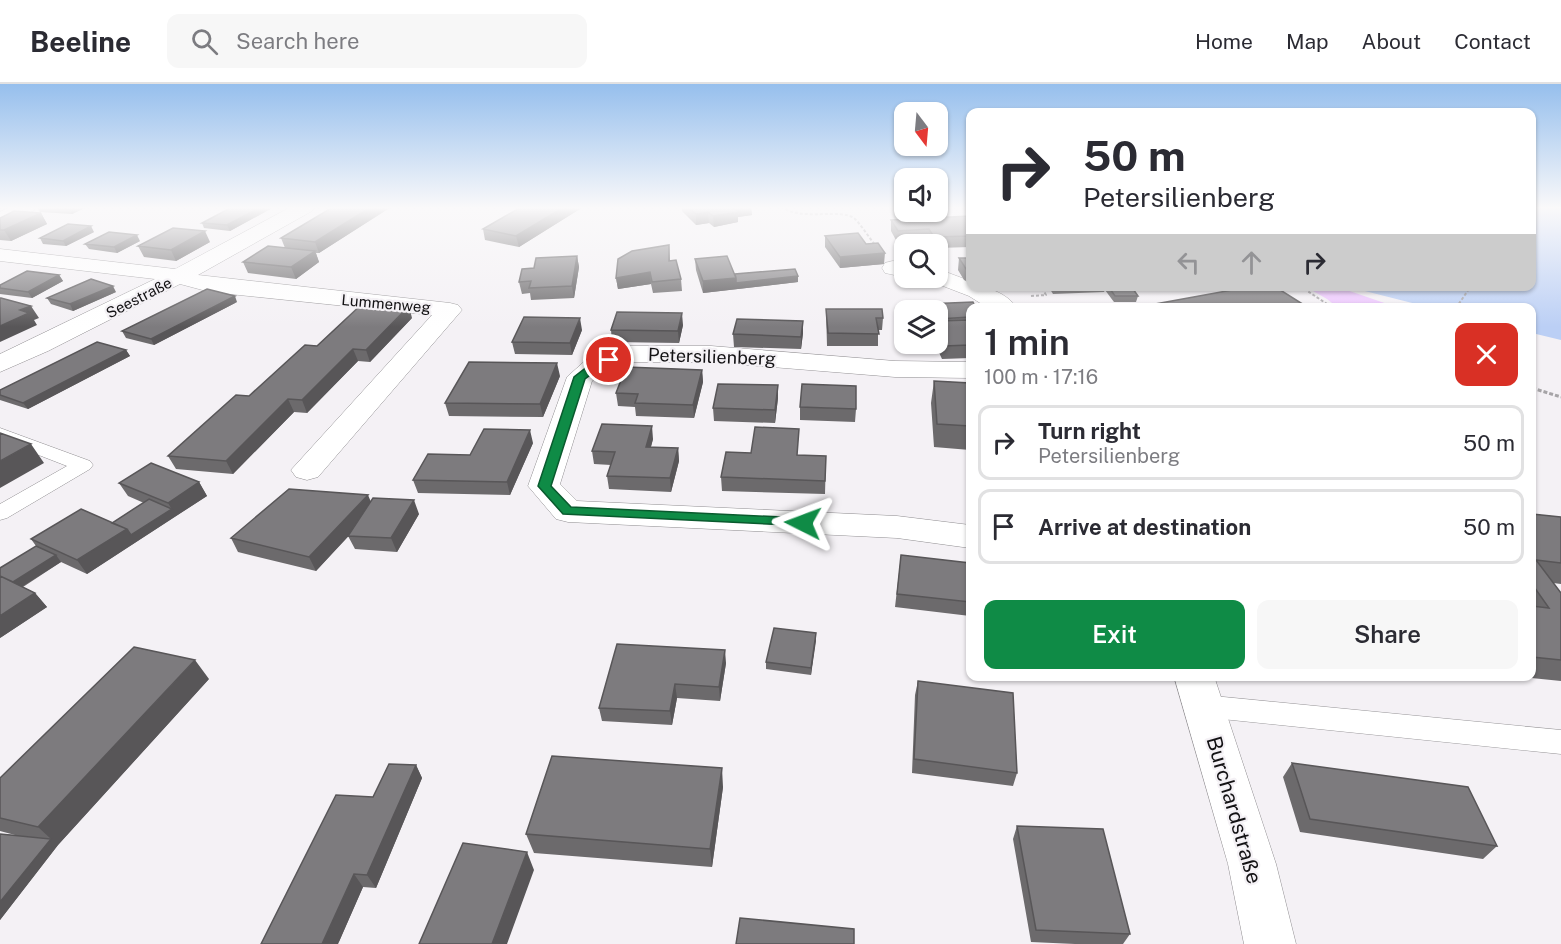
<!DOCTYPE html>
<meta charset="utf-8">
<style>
:root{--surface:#fff;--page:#f7f7f7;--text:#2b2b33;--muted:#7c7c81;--line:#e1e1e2;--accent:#0f8b46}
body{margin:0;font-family:"Public Sans",sans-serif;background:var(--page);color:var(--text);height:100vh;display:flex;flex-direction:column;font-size:22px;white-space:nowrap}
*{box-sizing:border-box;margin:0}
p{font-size:20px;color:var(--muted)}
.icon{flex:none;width:33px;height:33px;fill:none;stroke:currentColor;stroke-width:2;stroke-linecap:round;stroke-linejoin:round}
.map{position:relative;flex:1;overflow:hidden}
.side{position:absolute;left:966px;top:219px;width:570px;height:378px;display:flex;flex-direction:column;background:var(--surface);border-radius:12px;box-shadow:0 2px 4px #0004}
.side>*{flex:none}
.banner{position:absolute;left:966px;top:24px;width:570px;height:183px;border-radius:12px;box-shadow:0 2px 4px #0004;background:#fff;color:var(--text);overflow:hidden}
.needle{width:39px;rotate:164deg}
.fabs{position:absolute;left:894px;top:18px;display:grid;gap:12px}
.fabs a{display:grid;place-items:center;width:54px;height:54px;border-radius:12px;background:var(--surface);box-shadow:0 2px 4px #0004;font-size:30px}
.pin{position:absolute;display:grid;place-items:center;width:51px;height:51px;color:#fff;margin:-26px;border:3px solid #fff;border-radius:50%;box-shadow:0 2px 6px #0007}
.me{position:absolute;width:66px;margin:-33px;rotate:273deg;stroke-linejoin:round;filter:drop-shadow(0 0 4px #0008)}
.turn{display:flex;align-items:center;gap:21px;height:126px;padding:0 18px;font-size:27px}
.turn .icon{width:78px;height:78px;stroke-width:2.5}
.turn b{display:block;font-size:42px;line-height:51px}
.lanes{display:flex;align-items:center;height:57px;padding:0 18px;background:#0003;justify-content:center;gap:30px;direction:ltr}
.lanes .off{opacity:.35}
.round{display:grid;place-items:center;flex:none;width:63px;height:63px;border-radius:12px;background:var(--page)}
.headline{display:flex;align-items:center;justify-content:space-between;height:102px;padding:0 18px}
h1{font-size:36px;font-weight:600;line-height:45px}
.button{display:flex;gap:12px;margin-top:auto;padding:12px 18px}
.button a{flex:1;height:69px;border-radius:12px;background:var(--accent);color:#fff;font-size:24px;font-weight:600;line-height:69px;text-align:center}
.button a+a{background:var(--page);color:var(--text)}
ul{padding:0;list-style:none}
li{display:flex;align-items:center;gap:18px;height:75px;margin:0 12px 9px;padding:0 6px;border:3px solid var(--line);border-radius:12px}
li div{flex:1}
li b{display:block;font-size:22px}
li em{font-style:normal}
header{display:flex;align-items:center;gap:36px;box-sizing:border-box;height:84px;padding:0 30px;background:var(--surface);border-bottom:2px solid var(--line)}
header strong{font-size:28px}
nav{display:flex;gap:33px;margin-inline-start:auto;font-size:21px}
.search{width:420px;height:54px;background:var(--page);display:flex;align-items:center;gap:15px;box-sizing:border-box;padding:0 21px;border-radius:12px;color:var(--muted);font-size:22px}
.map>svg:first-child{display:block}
</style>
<header>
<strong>Beeline</strong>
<div class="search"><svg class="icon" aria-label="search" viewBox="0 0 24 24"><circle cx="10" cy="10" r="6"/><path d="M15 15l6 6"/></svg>Search here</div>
<nav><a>Home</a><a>Map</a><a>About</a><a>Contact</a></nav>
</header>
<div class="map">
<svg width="1561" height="860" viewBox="0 0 1561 860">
<rect width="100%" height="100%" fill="#f4f1f5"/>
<path fill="#edc6fe" d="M1306 203H1338L1396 223H1337L1327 215Z"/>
<path fill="#bbcff5" d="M1532 123H1561V256L1532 249V224L1428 223 1349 203 1532 202Z"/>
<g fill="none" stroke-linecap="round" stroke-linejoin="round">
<defs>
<path id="service" d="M0 344 90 377 93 381 90 385 7 434 0 436V420L67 382 0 356Z
M1203 611 1561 646V670L1203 633 1194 630 1190 622 1194 614Z"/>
<path id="minor" d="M10 123H36L33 127 0 141V128Z
M291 123H315L312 127 198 191 450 219 458 221 462 226 318 393 307 396 296 393 291 386 432 231 210 208 180 200 48 267 0 288V270L155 195 0 177V165L175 185Z
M893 177 904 179V193L885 189 882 184 885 179Z
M938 185 970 197V202C987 202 1007 209 1017 224H988L969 212 930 197 928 194H938Z
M621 262H711L895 277 970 278V294L895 293 711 278H625L605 287 592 297 560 400 577 417 897 432 970 441V464L897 454 568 438 556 435 528 402 567 293 587 275Z
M1174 592H1214L1276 780 1296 860H1244L1228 780Z"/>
</defs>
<use href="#service" stroke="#908e91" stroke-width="1"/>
<use href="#minor" stroke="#908e91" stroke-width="1"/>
<path stroke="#a6a4a7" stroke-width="2" stroke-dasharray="3 2" stroke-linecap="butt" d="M781 123C805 138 841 123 855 135 863 143 869 154 876 162
M1300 202 1333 224
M1031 212 1046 211 1041 202
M1456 224 1471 202"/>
<path stroke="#a6a4a7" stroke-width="3" stroke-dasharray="4 2" stroke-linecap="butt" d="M1532 304 1561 313"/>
<use href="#service" fill="#fff" fill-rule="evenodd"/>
<use href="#minor" fill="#fff" fill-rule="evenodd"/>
</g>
<path fill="#6c6a6c" d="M37 123H87L72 130 40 128Z
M232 123H274L230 147 204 144 202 139Z
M333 123H391L319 169H316L319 178 296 195 248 189 243 178 285 164 281 154Z
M521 123H583L519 163 485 156 483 145Z
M682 123H751L752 131 738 133V138L714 143 709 139 696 141 682 127Z
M41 129 47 140 11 157 0 156V134Z
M970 134V163L938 164V160H930L928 156 897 158 891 147V136Z
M94 148 66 162 43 160 40 154Z
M825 152 866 160 884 180 840 184 825 163Z
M140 157 117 169 89 165 85 160Z
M210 158 176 177 144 173 138 162Z
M669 161 670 177 681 195 682 207 653 209 651 200 618 205 616 194Z
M577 172 579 183 574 214 531 216 530 209 522 210 519 198 534 184Z
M959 174H970V199L964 196 958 186Z
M695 175 735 190 798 192V198L703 209 696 186Z
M59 191 63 197 32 214 0 210V201Z
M979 202H1009V203L984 204Z
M1048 202H1131L1138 212 1136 218H1114L1105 206 1104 208 1053 210Z
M116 208 73 227 51 220 47 214Z
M237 218 154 261 126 254 122 247Z
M926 220 970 224V274L942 275 935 260H938V226H925Z
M826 225 883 234 882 246H878V262H827Z
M412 234 370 278 358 277 307 329 294 328 233 390 176 385 168 372 317 262Z
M683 241 679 259 612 258 611 246Z
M582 246 572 271 515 270 512 258Z
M803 249 801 265 734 263 733 250Z
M126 266 130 272 28 325 0 316V306Z
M702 286 703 298 694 334 636 332 635 323 618 322 616 309Z
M560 292 543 333 449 332 445 319Z
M934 297 970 299V366L934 363 931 319Z
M778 301V314L775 339 714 337 713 324Z
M800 323 856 325 855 338 800 336Z
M653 355 651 363 678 364 679 377 671 408 609 405 607 392 611 381 594 380 592 367Z
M533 359 510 411 418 409 413 396 470 371Z
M798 371 826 372 825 410 722 407 721 393Z
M199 398 207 412 87 490 61 478 23 503 35 509 47 523 0 554 36 462 31 455 112 439 144 419 128 412 119 399Z
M371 418 419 430 397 468 355 465 348 452 316 487 238 468 231 454Z
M1532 430 1561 433V500L1553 499 1561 509V597L1510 592H1532Z
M901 471 970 479V532L895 523Z
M816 549 811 591 766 585V578Z
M726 579 720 617 677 614 672 641 602 637 599 624Z
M209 595 58 761 0 836V750L15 751 0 747V694Z
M918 597 1017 689 1013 702 912 689 915 611Z
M1292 679 1497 762 1483 775 1300 748 1283 693Z
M416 681 422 694 376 804 363 803 338 860 373 713Z
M723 703 712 783 534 769 526 750Z
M1017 742 1130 850 1123 860H1075L1031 858 1013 755Z"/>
<path fill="#585658" d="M73 123H87L72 130 69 125Z
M261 123H274L230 147 227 141Z
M371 123H391L319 169 315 158Z
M564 123H583L519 163 516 152Z
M736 123H751L752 131 738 133V138L714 143 713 132Z
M708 128 709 139 696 141V130Z
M41 129 47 140 11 157 4 146Z
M91 142 94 148 66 162 63 157Z
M205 147 210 158 176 177 171 166Z
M137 151 140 157 117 169 114 163Z
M315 167 319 178 296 195 291 183Z
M885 169 884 180 840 184V173Z
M577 172 579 183 574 214 572 202Z
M650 188 651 200 618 205 616 194Z
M59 191 63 197 32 214 28 208Z
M798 192V198L703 209V197L736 194Z
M113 202 116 208 73 227 70 220Z
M235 212 237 218 154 261 151 255Z
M31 222 39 234 34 236 37 241 0 258V242L20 226Z
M409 222 412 234 370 278 366 266Z
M682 229 683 241 679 259 678 247Z
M580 234 582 246 572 271 570 259Z
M803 237V249L801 265V253Z
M353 265 358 277 307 329 302 316Z
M126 266 130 272 28 325 23 319Z
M557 279 560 292 543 333 540 320Z
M702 286 703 298 694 334 693 321Z
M778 301V314L775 339V326Z
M288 315 294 328 233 390 226 377Z
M652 342 653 355 647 376 646 363Z
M530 346 533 359 510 411 507 398Z
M31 360 44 379 0 404V377Z
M678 364 679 377 671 408 670 394Z
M199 398 207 412 176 432 168 419Z
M368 411 374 425 316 487 309 473Z
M414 416 419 430 397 468 391 454Z
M172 425 176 432 87 490 77 476 127 445Z
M56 471 61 478 15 507 9 500Z
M35 509 47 523 0 554V532Z
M816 549V557L811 591V584Z
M725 566 726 579 720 617 719 603Z
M195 576 209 595 58 761 0 836V818L51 755 38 743Z
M675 600 677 614 672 641 670 627Z
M416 681 422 694 376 804 367 791Z
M722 684 723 703 712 783 710 765Z
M527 768 534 786 507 860H492Z
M354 790 363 803 338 860H322Z"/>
<path fill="#7d7b7e" stroke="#585658" stroke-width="1.5" d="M43 123H73L69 125Z
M232 123H261L227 141 202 139Z
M333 123H371L315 158 281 154Z
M521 123H564L516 152 483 145Z
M688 123H736L733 124 738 128 713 132 708 128 696 130Z
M14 127 41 129 4 146H0V134Z
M969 132 970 134V152L934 153 929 145 898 147 891 136Z
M68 140 91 142 63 157 40 154Z
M173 144 205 147 171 166 138 162Z
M109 148 137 151 114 163 85 160Z
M858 149 866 160 878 159 885 169 840 173 825 152Z
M669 161V177L676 176 681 195 652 198 650 188 616 194 618 175 632 167Z
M268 162 315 167 291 183 243 178Z
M577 172 572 202 529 204 531 197 519 198 522 185 534 184 536 174Z
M727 172 736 194 703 197 695 175Z
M959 174H970V187L966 185Z
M795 185 798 192 736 199V194L735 190Z
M27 187 59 191 28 208 0 204V201Z
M91 195 113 202 70 220 47 214Z
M1108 202H1131L1138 212H1115Z
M1254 202H1274L1309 224H1133Z
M207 205 235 212 151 255 122 247Z
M0 214H1L31 222 20 226 29 229 0 242Z
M973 218 976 224H970V233L938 235V226H929L926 220Z
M363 219 409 222 366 266 353 265 302 316 288 315 226 377 168 372 236 311 249 312 305 261 317 262Z
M826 225H882L883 234H876L879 250 828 249Z
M617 228 682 229 678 247 611 246Z
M524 233 580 234 570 259 512 258Z
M737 235 803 237 801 253 733 250Z
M970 236V261L944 262 938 249V237Z
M97 258 126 266 23 319 0 311V306Z
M469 278 557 279 540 320 445 319Z
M626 283 702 286 693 321 635 319 638 310 616 309Z
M934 297 970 299V342L937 340Z
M718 300 778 301 775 326 713 324Z
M802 300 856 302V325L800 323Z
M602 340 652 342 646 363 678 364 670 394 607 392 615 368 592 367Z
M755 343 799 345 797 371 826 372 825 397 721 393 726 368 751 369Z
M484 345 530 346 507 398 413 396 428 370 470 371Z
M0 349 31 360 0 377Z
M151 379 199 398 168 419 119 399Z
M289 405 368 411 309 473 231 454Z
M373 414 414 416 391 454 348 452Z
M149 415 172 425 131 451 127 445 112 439Z
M81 425 127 445 77 476 31 455Z
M1532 430 1561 433V479L1536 476 1561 509V576L1532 573V522L1549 524 1532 500Z
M36 462 56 471 13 498 0 492V484Z
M901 471 970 479V518L897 510Z
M0 492 35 509 0 532Z
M774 544 816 549 811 584 766 578Z
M617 560 725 566 719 603 675 600 670 627 599 624Z
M134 563 195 576 38 743 0 734V694Z
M918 597 1013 609 1017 689 914 675Z
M552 672 722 684 710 765 526 750Z
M1292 679 1468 703 1497 762 1310 735Z
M389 680 416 681 367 791 354 790 322 860H261L336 711 373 713Z
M1017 742 1103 745 1130 850 1036 846Z
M0 750 51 755 0 818Z
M463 759 527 768 492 860H419Z
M740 834 854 845V860H736Z"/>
<linearGradient id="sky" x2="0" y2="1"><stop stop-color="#96bfed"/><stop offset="0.51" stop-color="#faf9fa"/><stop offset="1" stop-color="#faf9fa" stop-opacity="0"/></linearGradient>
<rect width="1561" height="243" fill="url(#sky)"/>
<path fill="#0f8b46" stroke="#0a5a2e" stroke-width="1.5" d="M609 273 612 274V278L600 284 585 295 551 402 571 423 803 434 810 439 808 442 563 430 538 402 574 293 592 279Z"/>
<g text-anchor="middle" stroke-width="4.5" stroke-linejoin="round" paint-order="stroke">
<g font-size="15" fill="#131214" stroke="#f4f1f5">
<text transform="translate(139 214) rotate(-27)" y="5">Seestraße</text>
<text transform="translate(386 220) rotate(5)" y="5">Lummenweg</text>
</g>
<g font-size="18" fill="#131214" stroke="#f4f1f5">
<text transform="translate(712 273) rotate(2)" y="6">Petersilienberg</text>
</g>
<g font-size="21" fill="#131214" stroke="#f4f1f5">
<text transform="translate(1234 726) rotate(74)" y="7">Burchardstraße</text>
</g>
</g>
</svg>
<div class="fabs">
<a><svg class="needle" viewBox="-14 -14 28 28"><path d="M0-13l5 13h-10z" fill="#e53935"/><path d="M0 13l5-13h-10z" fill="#7c7c81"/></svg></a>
<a><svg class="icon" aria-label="sound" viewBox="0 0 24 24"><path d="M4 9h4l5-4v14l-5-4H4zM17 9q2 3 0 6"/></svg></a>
<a><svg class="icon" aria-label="search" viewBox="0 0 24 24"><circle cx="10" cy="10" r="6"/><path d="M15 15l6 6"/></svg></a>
<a><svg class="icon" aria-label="layers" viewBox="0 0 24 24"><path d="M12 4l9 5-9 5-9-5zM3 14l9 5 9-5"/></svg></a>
</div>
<div class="pin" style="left:609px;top:276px;background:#d93025"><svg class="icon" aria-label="arrive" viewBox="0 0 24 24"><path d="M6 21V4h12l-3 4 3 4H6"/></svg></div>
<svg class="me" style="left:803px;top:439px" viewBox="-20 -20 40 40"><path d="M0-17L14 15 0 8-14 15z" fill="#0f8b46" stroke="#fff" stroke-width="4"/></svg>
<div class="banner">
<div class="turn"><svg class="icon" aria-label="right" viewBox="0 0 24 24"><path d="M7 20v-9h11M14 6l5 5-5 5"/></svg><div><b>50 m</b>Petersilienberg</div></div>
<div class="lanes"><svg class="icon off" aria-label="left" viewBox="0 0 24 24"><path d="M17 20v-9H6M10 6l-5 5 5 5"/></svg><svg class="icon off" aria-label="ahead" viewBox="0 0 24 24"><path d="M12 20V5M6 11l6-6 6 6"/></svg><svg class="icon" aria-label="right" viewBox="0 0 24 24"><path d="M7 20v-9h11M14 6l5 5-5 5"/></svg></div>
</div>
<section class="side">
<div class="headline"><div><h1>1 min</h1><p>100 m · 17:16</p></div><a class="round" style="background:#d93025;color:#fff"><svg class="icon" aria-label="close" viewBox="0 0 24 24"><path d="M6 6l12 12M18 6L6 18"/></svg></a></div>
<ul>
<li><svg class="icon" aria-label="right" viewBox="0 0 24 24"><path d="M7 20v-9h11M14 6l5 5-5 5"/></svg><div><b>Turn right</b><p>Petersilienberg</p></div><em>50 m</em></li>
<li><svg class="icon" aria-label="arrive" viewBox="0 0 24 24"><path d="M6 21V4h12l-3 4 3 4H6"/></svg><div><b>Arrive at destination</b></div><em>50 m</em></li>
</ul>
<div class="button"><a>Exit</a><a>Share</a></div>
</section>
</div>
